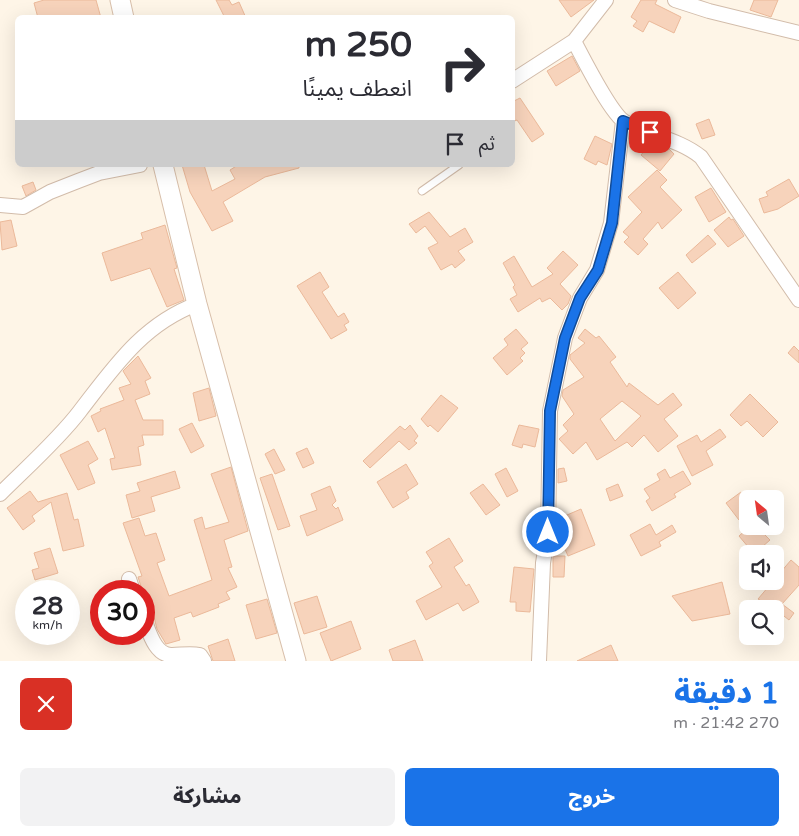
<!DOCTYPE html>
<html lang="ar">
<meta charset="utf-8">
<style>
:root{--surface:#fff;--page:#f2f2f3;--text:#2b2b33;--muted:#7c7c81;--accent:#1a73e8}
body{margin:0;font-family:"Varela Round","Noto Sans Arabic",sans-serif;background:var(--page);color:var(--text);direction:rtl;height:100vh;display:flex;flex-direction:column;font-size:19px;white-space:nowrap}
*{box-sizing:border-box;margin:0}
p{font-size:16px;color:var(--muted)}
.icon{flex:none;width:28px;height:28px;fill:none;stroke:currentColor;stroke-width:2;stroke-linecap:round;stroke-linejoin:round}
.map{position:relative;height:661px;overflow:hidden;direction:ltr}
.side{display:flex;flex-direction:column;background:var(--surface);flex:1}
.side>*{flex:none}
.banner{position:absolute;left:15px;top:15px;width:500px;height:152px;border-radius:8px;box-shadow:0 5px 20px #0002;direction:rtl;background:#fff;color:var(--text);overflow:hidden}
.needle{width:32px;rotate:331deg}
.tools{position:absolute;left:739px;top:490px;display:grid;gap:10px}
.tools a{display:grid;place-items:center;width:45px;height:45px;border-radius:8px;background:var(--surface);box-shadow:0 5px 20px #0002;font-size:25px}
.speed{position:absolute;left:15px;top:580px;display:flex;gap:10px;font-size:25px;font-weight:700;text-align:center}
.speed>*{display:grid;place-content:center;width:65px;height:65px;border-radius:50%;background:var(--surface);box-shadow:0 5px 20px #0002;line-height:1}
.speed small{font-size:12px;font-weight:400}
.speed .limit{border:8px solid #d22;background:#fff;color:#111}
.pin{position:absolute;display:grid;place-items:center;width:42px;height:42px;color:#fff;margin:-21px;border-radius:10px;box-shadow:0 2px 8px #0006}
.me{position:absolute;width:55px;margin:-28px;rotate:0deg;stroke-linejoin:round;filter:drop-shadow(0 0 4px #0008)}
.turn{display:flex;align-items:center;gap:18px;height:105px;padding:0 20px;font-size:22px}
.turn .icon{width:65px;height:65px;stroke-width:2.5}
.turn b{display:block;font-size:35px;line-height:42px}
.then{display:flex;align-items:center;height:48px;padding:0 20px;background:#0003;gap:10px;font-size:19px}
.round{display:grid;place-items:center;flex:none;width:52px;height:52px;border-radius:8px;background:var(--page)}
.overview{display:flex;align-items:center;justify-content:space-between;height:85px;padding:0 20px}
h1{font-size:30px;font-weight:800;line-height:38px;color:var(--accent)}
.cta{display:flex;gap:10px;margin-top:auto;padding:10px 20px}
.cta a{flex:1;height:58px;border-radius:8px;background:var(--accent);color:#fff;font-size:20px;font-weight:800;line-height:58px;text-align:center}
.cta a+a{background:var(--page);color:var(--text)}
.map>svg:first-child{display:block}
</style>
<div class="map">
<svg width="799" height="661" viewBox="0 0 799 661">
<rect width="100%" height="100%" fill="#fef5e7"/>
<path fill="#f7d3bb" stroke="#ebb99a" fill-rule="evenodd" d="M44 0H96L101 18H38L34 3Z
M216 0H229L232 5 239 2 246 18H225Z
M559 0H594L571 17Z
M641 0H657L655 4 681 17 674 33 649 21 643 32 633 26 637 21 631 17Z
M754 0H778L771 17 750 10Z
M572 56 580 71 556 86 547 71Z
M520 98 544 134 532 142 517 120 512 122V102Z
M709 119 715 135 702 139 696 124Z
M595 136 612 144 607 165 598 161 596 165 584 159Z
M645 140 669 149 674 154 660 171 641 155 650 144Z
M182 165H204L212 191 235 179 230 170 238 165H299V168L265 177 223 202 233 221 212 231 190 192Z
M657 170 667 180 660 187 682 210 662 229 658 222 643 239 648 244 638 255 624 242 629 237 623 232 642 212 628 197Z
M789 179 799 196 778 209 764 213 759 199 768 196 766 192Z
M33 182 36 190 26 196 22 186Z
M711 188 726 212 709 222 695 197Z
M429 212 450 237 465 228 473 242 458 251 465 260 455 268 452 264 441 270 428 248 438 243 425 226 416 233 409 224Z
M729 217 731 220 733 219 744 236 728 247 714 230Z
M11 220 17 246 2 250 0 222Z
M165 225 177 268 174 269 184 300 167 307 150 268 111 281 102 253 143 239 141 233Z
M708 235 716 244 692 263 686 255Z
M563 251 578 265 560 284 571 296 568 304 562 310 550 298 542 302 540 298 518 312 510 299 517 295 513 287 515 285 503 263 514 256 532 287 553 274 547 268Z
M320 272 329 287 322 292 338 317 344 313 349 322 344 325 347 330 331 339 297 286Z
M678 272 696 293 678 309 659 288Z
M516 329 528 343 521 349 525 353 520 358 523 361 507 375 493 358 508 345 504 339Z
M585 329 596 338 599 336 616 357 610 362 627 387 629 383 658 405 673 393 682 405 664 419 678 436 658 452 644 435 632 447 627 442 597 460 586 442 573 454 559 439 568 431 563 425 574 414 562 396 563 390 584 377 570 359V355L585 343 578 338ZM622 401 641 416 615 441 600 419Z
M794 346 799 351V363L788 353Z
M138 356 151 378 145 381 150 394 135 400 143 420H163V435H142L144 445 138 447 141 465 112 470 110 459 115 458 105 428 98 432 91 416 101 411 100 409 124 400 119 388 131 384 123 371Z
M209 388 216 416 199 421 193 393Z
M750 394 778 422 763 437 747 421 741 426 730 415Z
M441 395 458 408 438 432 430 425 428 427 421 419Z
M192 423 204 446 191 453 179 429Z
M410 425 418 436 414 441 417 443 409 450 399 441 370 468 363 461 400 426 405 430Z
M519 425 539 429 535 447 523 444 522 448 512 445Z
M720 429 726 437 706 451 713 465 692 476 677 446 697 435 701 442Z
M88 441 98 459 88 465 95 483 78 490 60 455Z
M307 448 314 463 303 468 296 453Z
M274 449 285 470 275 474 265 454Z
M406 464 418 484 406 492 409 498 393 508 377 482Z
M231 467 248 531 224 540 232 567 228 568 237 587 226 592 230 599 218 604 219 607 193 617 191 612 174 618 180 640 166 644 157 629 149 597 145 599 138 577 142 576 123 523 139 518 145 536 156 533 165 560 157 563 169 596 212 580 194 520 202 517 205 529 229 522 211 474Z
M506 468 518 491 507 497 495 474Z
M564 468 567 481 558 483V469Z
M665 469 670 478 683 471 691 484 674 494 676 497 652 511 646 501 650 498 644 489 660 480 657 474Z
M175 471 180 488 151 497 155 511 132 518 126 495 140 491 137 483Z
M272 474 290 526 278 530 260 478Z
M483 484 500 505 486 515 470 493Z
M618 484 623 496 610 501 606 489Z
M330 486 336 501 332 505 336 509 338 507 343 520 307 536 300 516 317 510 311 494Z
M30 491 38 502 67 493 74 520 78 519 84 546 63 551 51 502 32 516 35 521 23 530 7 508Z
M741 492 748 500V513L739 520 726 503Z
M581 509 595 545 568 556 558 533 565 530 560 518Z
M650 524 656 535 672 525 676 532 659 542 661 546 641 556 630 535Z
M750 526H775L765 535 770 540 754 554 739 536Z
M449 538 463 561 454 567 466 586 469 584 479 602 463 611 458 603 426 620 416 601 442 587 429 566 433 563 426 552Z
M50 548 58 573 35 580 32 570 39 568 34 553Z
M553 556H565L564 577H553Z
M791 560 799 567V585L782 604 794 613 789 620 775 609 758 599Z
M514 567 534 569 530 612 516 611V602H510Z
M722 582 730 614 692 621 672 596Z
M317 596 327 627 304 634 294 603Z
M267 599 277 633 256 639 246 605Z
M351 621 361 649 331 661 320 633Z
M228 639 235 661H213L208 646Z
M415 640 423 661H393L389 650Z
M611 645 618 661H577Z"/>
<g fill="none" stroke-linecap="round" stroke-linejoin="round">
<defs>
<path id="lane" d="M422 191 459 165"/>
<path id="street" d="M606 0 574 41C583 58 611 114 625 122 650 136 679 139 701 157L799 300
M675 0 709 11 799 33
M512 81 574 41
M0 205 23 207 50 192 78 181 99 173 140 165
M0 494C25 469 59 439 80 411 114 367 143 324 197 304
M129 579 133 591
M144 619C149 631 155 656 172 655 181 655 190 653 200 655L204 661
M539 661 543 563 548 532 550 411 565 338 580 298 597 270 611 223 623 121"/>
<path id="secondary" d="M120 0 124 18
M163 165 197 304 296 661"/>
</defs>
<use href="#lane" stroke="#d2bcaa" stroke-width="9"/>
<use href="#street" stroke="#d2bcaa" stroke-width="16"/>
<use href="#secondary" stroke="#d8bfaa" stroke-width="21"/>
<use href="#lane" stroke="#fff" stroke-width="7"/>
<use href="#street" stroke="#fff" stroke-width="14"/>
<use href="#secondary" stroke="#fff" stroke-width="19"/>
</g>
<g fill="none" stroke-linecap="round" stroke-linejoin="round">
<defs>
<path id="route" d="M548 532 550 411 565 338 580 298 598 270 612 223 623 121 650 132"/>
</defs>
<use href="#route" stroke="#114b97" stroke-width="12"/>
<use href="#route" stroke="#1a73e8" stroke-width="9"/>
</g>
</svg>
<div class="tools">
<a><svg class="needle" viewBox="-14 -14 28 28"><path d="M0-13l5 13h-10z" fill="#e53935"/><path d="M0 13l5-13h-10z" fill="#7c7c81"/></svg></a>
<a><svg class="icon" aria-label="sound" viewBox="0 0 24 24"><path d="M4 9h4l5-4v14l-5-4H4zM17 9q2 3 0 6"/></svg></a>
<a><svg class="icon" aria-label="search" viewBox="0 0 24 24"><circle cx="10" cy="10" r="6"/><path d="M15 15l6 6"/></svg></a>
</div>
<div class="speed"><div>28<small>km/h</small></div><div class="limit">30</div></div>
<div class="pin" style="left:650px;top:132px;background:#d93025"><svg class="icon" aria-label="arrive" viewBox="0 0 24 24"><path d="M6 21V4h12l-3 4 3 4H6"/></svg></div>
<svg class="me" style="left:548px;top:532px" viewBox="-20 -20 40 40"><circle r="17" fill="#1a73e8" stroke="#fff" stroke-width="3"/><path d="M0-11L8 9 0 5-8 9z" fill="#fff"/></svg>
<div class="banner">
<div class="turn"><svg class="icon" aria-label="right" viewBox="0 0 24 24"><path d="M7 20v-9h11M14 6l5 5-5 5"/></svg><div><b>250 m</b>انعطف يمينًا</div></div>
<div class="then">ثم<svg class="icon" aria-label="arrive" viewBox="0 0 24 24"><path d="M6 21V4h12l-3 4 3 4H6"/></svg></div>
</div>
</div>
<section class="side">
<div class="overview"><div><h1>1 دقيقة</h1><p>270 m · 21:42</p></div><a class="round" style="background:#d93025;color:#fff"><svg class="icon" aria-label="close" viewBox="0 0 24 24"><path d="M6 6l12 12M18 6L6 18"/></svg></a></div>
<div class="cta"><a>خروج</a><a>مشاركة</a></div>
</section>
